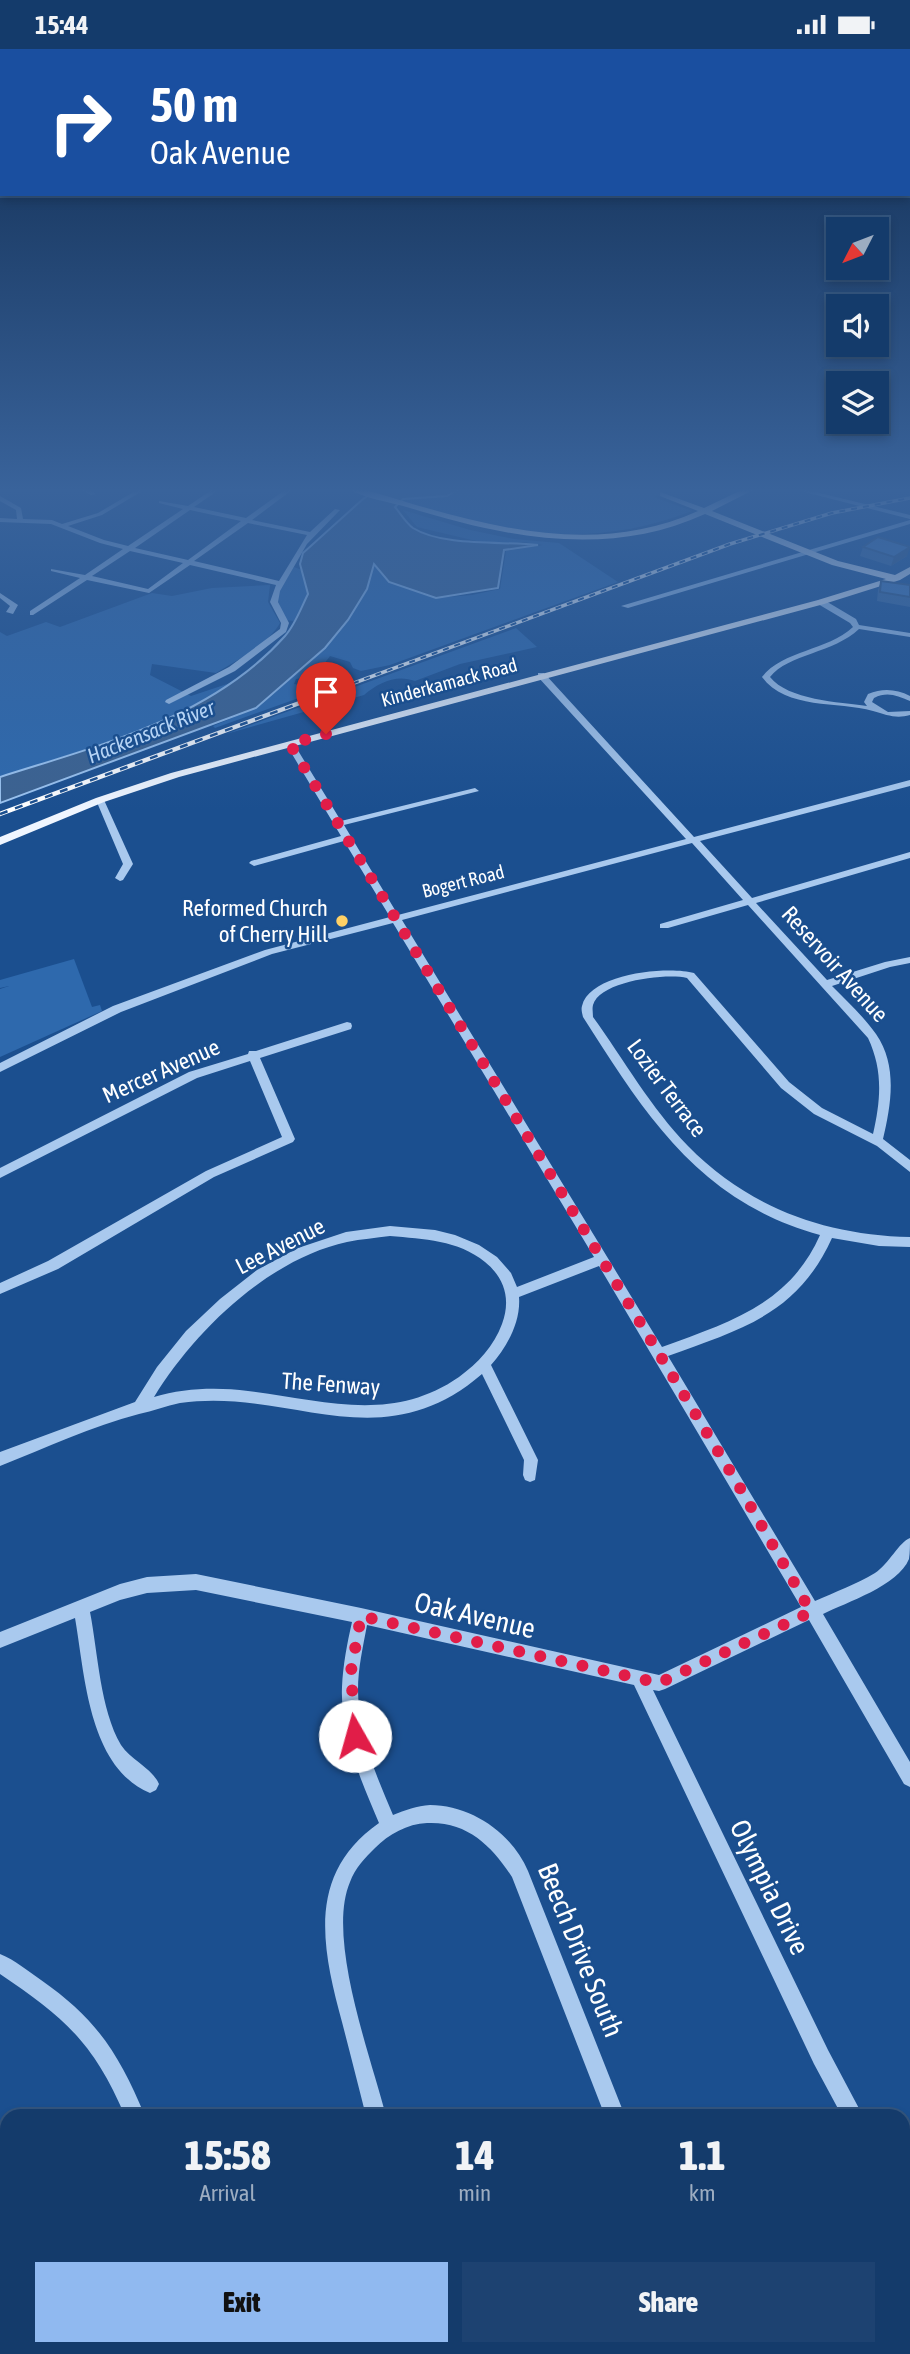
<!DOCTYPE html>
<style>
:root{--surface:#143b6b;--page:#1d4271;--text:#f1f3f6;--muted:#9dadc1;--line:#33557e;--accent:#90b9f0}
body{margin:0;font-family:"Asap Condensed",sans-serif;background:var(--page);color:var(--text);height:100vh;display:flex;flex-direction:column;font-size:26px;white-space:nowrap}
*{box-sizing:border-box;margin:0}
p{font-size:23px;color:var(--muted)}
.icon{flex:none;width:38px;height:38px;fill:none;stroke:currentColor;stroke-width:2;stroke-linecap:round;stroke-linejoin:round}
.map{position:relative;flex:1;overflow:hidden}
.side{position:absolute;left:0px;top:2060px;width:910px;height:247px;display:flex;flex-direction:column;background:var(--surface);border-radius:21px 21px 0 0;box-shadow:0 4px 10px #0003,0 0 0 2px var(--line)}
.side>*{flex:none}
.banner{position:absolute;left:0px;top:0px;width:910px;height:147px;box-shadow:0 4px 10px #0003,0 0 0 2px var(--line);background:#1a4fa0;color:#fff;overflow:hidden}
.needle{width:46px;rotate:228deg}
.buttons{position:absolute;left:826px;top:168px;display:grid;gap:14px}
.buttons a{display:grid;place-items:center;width:63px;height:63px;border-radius:0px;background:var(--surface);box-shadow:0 4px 10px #0003,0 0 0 2px var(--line);font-size:35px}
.pin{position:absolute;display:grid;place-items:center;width:60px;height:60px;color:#fff;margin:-72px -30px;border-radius:50% 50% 50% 0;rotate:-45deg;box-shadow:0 0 7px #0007}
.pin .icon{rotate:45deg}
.me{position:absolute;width:77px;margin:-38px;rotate:353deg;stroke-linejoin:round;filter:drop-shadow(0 0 5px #0008)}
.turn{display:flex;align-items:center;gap:24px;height:147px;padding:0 35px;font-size:32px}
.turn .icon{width:91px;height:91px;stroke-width:2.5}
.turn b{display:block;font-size:49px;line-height:60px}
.eta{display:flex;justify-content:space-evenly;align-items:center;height:119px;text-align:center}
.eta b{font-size:42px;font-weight:800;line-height:49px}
.cta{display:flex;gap:14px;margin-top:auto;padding:14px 35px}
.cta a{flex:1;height:80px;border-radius:0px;background:var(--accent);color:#111;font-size:28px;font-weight:800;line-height:80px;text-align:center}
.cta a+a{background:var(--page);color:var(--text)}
.status{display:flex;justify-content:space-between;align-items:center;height:49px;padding:0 35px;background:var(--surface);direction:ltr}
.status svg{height:19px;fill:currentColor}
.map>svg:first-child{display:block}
</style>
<div class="status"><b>15:44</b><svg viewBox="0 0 49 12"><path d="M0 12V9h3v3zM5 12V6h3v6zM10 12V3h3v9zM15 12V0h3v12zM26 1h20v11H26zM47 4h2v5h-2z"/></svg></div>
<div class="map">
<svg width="910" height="2305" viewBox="0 0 910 2305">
<rect width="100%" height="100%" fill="#1b4f8f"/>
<path fill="#2e69ad" d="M367 438H653L664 443 654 448 692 462C571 509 480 475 361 441Z
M403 461 470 481 514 490 559 494 618 533 390 616 361 622 353 619 350 613 330 607 315 627 296 630 294 635C311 638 330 634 343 623L352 630 215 679 213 677 256 659 325 599 348 571 367 541 374 515 390 533 436 549 472 546 500 540 506 502 543 496 523 493 493 496 417 478Z
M294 518 302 521 308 545 294 572 285 571 276 547Z
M270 536 268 553 280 574C267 597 238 610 216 624L152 615 150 626 191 647 233 633 225 641 133 685 0 728V583L7 587 46 573 60 578 152 544 172 547 212 539Z
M516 579 537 598 460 615 415 632C397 625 379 633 364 646L226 685Z
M74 910 92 958 100 956 102 962 0 1008V940L9 937 0 939V931Z"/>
<path fill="#3c6290" stroke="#9cc4f0" stroke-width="2" d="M381 438H462L447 447 403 450 395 458C400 464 406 474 413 479 443 498 504 492 538 496L504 501 498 539 436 549 389 533 374 515 367 540 348 571 325 599 256 659 0 754V728C100 696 212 669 285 587 295 576 301 559 308 545L300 515 303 504 363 450Z"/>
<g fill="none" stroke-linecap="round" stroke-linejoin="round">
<path fill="#a9c9ee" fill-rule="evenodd" d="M75 438H83L96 445 91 446Z
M142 438H149L102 466 68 477 104 491 128 497 183 460 159 454V452L188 457 216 438H223L194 458 246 469 289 438H296L252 471 310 483 335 460 340 461 307 495 280 542 278 553 289 574 286 583 235 622 169 655 165 653 166 651 229 618 280 580 281 574 270 553 276 536 190 516 149 544 87 531 33 566H30V562L80 529 51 522V520L85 526 123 500 100 494 51 475 0 473V469L17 470 16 461 0 452V447L21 459 23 470 52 471 62 475 98 464ZM190 461 241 472 188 511 135 499ZM248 474 307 486 279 532 194 512ZM130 502 183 514 148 540 92 527Z
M785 438H795L910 466V470Z
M910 471V475L628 559 621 557Z
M0 544 18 556 13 565 6 563 10 557 0 549Z
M818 551H824L856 570 859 576 910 584V588L859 580C834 604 788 605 770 628 788 651 839 653 867 657L864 653 868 645C883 639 896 640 910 647V652C897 647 888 642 874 649L872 653 888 663 910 662V666C896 670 887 666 873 662 838 652 786 661 762 628 783 601 827 602 853 578L850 574 818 555Z
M538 624H544L694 788 910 731V737L700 792 752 849 910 803V809L756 854 827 931 885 913 910 908V914L890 918 832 937C847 952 864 968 876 985 898 1017 891 1055 883 1090L910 1111V1123L877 1097 814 1065 781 1039 687 929C666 924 600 932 593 956 592 960 593 964 593 968 624 1011 651 1059 688 1097 749 1159 825 1186 910 1188V1198L879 1197 832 1189C797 1266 741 1280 668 1307L815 1552C835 1543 857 1535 875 1524 889 1515 899 1493 910 1489 910 1495 910 1504 909 1510 898 1537 847 1553 823 1565L910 1713V1738L904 1735 809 1571 665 1640 659 1642 653 1641 828 2001 863 2067H842L814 2015 634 1636 367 1576C363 1598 358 1619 358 1641 358 1685 376 1726 393 1766 405 1761 417 1757 430 1756 471 1756 512 1784 528 1822L625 2067H605L512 1828C492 1797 467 1772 427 1774 407 1775 389 1785 375 1799 365 1809 355 1819 350 1833 326 1889 371 2008 386 2067H366C358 2035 350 2004 342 1973 322 1899 306 1825 379 1774 361 1731 340 1685 342 1638 343 1616 347 1595 352 1573L196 1541 147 1544 120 1551 90 1563C98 1604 100 1660 121 1696 131 1711 153 1720 159 1735L156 1741 150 1744C88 1718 85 1625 75 1569L0 1599V1583L120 1535 147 1528 196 1525 361 1559 659 1626 801 1558 599 1217 519 1248C521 1273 507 1298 491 1316L538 1411 535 1431 530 1433 525 1431 523 1426 524 1411 482 1325C380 1413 290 1338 180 1354 166 1357 153 1362 139 1365 92 1377 46 1399 0 1417V1403L135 1353 157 1318 186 1282 220 1250 257 1221 298 1199 346 1183 390 1177 435 1181 455 1186 479 1196 497 1208 511 1224 517 1238 594 1208 393 874 272 905 121 963 0 1023V1014L113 957 265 901 390 868 344 792 254 817 249 814 251 812 341 787 286 695 287 693 294 695 341 772 475 739 479 742 344 776 398 866 686 790 538 628ZM692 794 743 851 660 875V879H668L748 856 868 989C883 1021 881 1050 873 1085L822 1059 789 1033 694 924C668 917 590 924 582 957 581 960 582 964 583 968 646 1067 700 1153 820 1186 789 1256 729 1273 662 1298L402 871ZM390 1187C424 1190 458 1191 485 1213 505 1229 511 1251 502 1275 494 1297 478 1314 459 1328 391 1375 323 1351 248 1342 217 1338 184 1339 154 1348 195 1281 269 1210 347 1193 361 1190 376 1189 390 1187Z
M100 748 104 751 133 815 123 831 120 832 115 829 123 815 96 751Z
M347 973 351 974 352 977 351 980 260 1009 295 1090 293 1093 214 1128 58 1220 0 1245V1234L48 1212 206 1122 282 1088 250 1012 197 1029 0 1129V1119L189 1023 248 1005 249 1002H256Z
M0 1905C15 1911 28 1922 41 1931 97 1970 119 2005 145 2067H125C94 1994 64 1968 0 1925Z
M903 2140 910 2143V2171L903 2168Z
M168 2300H190L191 2305H169Z
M343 2300H367L365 2305H341Z
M635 2300H657L656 2305H634Z"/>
<path fill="#f0f6ff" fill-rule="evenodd" d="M344 438H356C467 471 585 513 698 462L660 447V443L704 459 748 438H759L712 462 838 512 895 526 910 518V525L900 531 824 555 179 728 104 753 0 796V788L96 749 171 724 818 551 886 530 832 516 705 465C609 509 508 489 410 459 390 453 362 449 344 438Z"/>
<defs>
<path id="rail-far1" d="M308 651 730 495 832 464 910 449"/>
<path id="rail" d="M0 765 313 649"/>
</defs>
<use href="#rail-far1" stroke="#fff" stroke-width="3.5"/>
<use href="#rail" stroke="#fff" stroke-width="4.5"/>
<use href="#rail-far1" stroke="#1b4f8f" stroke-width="2" stroke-dasharray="6" stroke-linecap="butt"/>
<use href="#rail" stroke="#1b4f8f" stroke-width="2.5" stroke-dasharray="8" stroke-linecap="butt"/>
</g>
<path fill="#3a679d" d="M863 498 907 507 891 517 860 507Z
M881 532 910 536V558L877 552 878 541Z"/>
<path fill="#305480" d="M910 498 907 507 891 517 894 508Z"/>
<path fill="#4478b7" stroke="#305480" stroke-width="2" d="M878 488 910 498 894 508 863 498Z
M881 532 910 536V548L880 543Z"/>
<linearGradient id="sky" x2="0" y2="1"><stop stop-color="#0f2b4f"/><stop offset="0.58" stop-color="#39639b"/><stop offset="1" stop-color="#39639b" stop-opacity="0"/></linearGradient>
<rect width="910" height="761" fill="url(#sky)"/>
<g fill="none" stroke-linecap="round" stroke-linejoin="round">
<path stroke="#e11d48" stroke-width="12" stroke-dasharray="0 21.6" d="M326 685 290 695 736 1432 811 1563 659 1634 361 1567 351 1622 355 1687"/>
</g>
<circle fill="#ffd166" stroke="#1b4f8f" stroke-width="2.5" cx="342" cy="872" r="7"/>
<g text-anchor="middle" stroke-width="5" stroke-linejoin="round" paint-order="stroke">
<g font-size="19" fill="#fff" stroke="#1b4f8f">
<text transform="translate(449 633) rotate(-15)" y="7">Kinderkamack Road</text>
<text transform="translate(463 832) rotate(-14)" y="7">Bogert Road</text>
</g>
<g font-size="21" font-style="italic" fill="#b5d3f5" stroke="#1b4f8f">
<text transform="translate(151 683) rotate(-22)" y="7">Hackensack River</text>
</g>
<g font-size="23" fill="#fff" stroke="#1b4f8f" text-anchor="end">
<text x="328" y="867">Reformed Church<tspan x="328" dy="26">of Cherry Hill</tspan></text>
</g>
<g font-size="23" fill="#fff" stroke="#1b4f8f">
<text transform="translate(835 915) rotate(48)" y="8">Reservoir Avenue</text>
<text transform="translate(161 1022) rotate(-24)" y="8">Mercer Avenue</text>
<text transform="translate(667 1039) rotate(53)" y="8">Lozier Terrace</text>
<text transform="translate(280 1197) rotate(-27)" y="8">Lee Avenue</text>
<text transform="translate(331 1335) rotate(4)" y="8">The Fenway</text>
</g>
<g font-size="28" fill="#fff" stroke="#1b4f8f">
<text transform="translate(475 1566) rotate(13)" y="10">Oak Avenue</text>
<text transform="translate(770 1838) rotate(64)" y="10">Olympia Drive</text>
<text transform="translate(581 1901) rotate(68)" y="10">Beech Drive South</text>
</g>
</g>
</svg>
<div class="buttons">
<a><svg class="needle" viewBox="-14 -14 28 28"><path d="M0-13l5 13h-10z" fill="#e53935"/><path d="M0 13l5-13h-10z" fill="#9dadc1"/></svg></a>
<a><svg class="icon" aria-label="sound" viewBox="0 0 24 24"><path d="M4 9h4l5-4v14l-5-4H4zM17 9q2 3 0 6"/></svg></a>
<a><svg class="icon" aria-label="layers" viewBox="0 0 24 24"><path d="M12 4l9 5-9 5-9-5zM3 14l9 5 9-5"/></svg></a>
</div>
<div class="pin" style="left:326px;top:685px;background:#d93025"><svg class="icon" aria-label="arrive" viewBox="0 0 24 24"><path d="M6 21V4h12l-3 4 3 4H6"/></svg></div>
<svg class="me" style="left:355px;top:1687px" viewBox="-20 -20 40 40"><circle r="19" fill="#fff"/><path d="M0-13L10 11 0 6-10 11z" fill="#e11d48"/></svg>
<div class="banner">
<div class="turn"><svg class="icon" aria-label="right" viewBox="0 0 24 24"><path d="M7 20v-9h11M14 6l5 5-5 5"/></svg><div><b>50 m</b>Oak Avenue</div></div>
</div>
<section class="side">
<div class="eta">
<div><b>15:58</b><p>Arrival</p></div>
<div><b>14</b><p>min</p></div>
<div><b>1.1</b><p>km</p></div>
</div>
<div class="cta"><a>Exit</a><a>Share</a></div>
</section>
</div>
